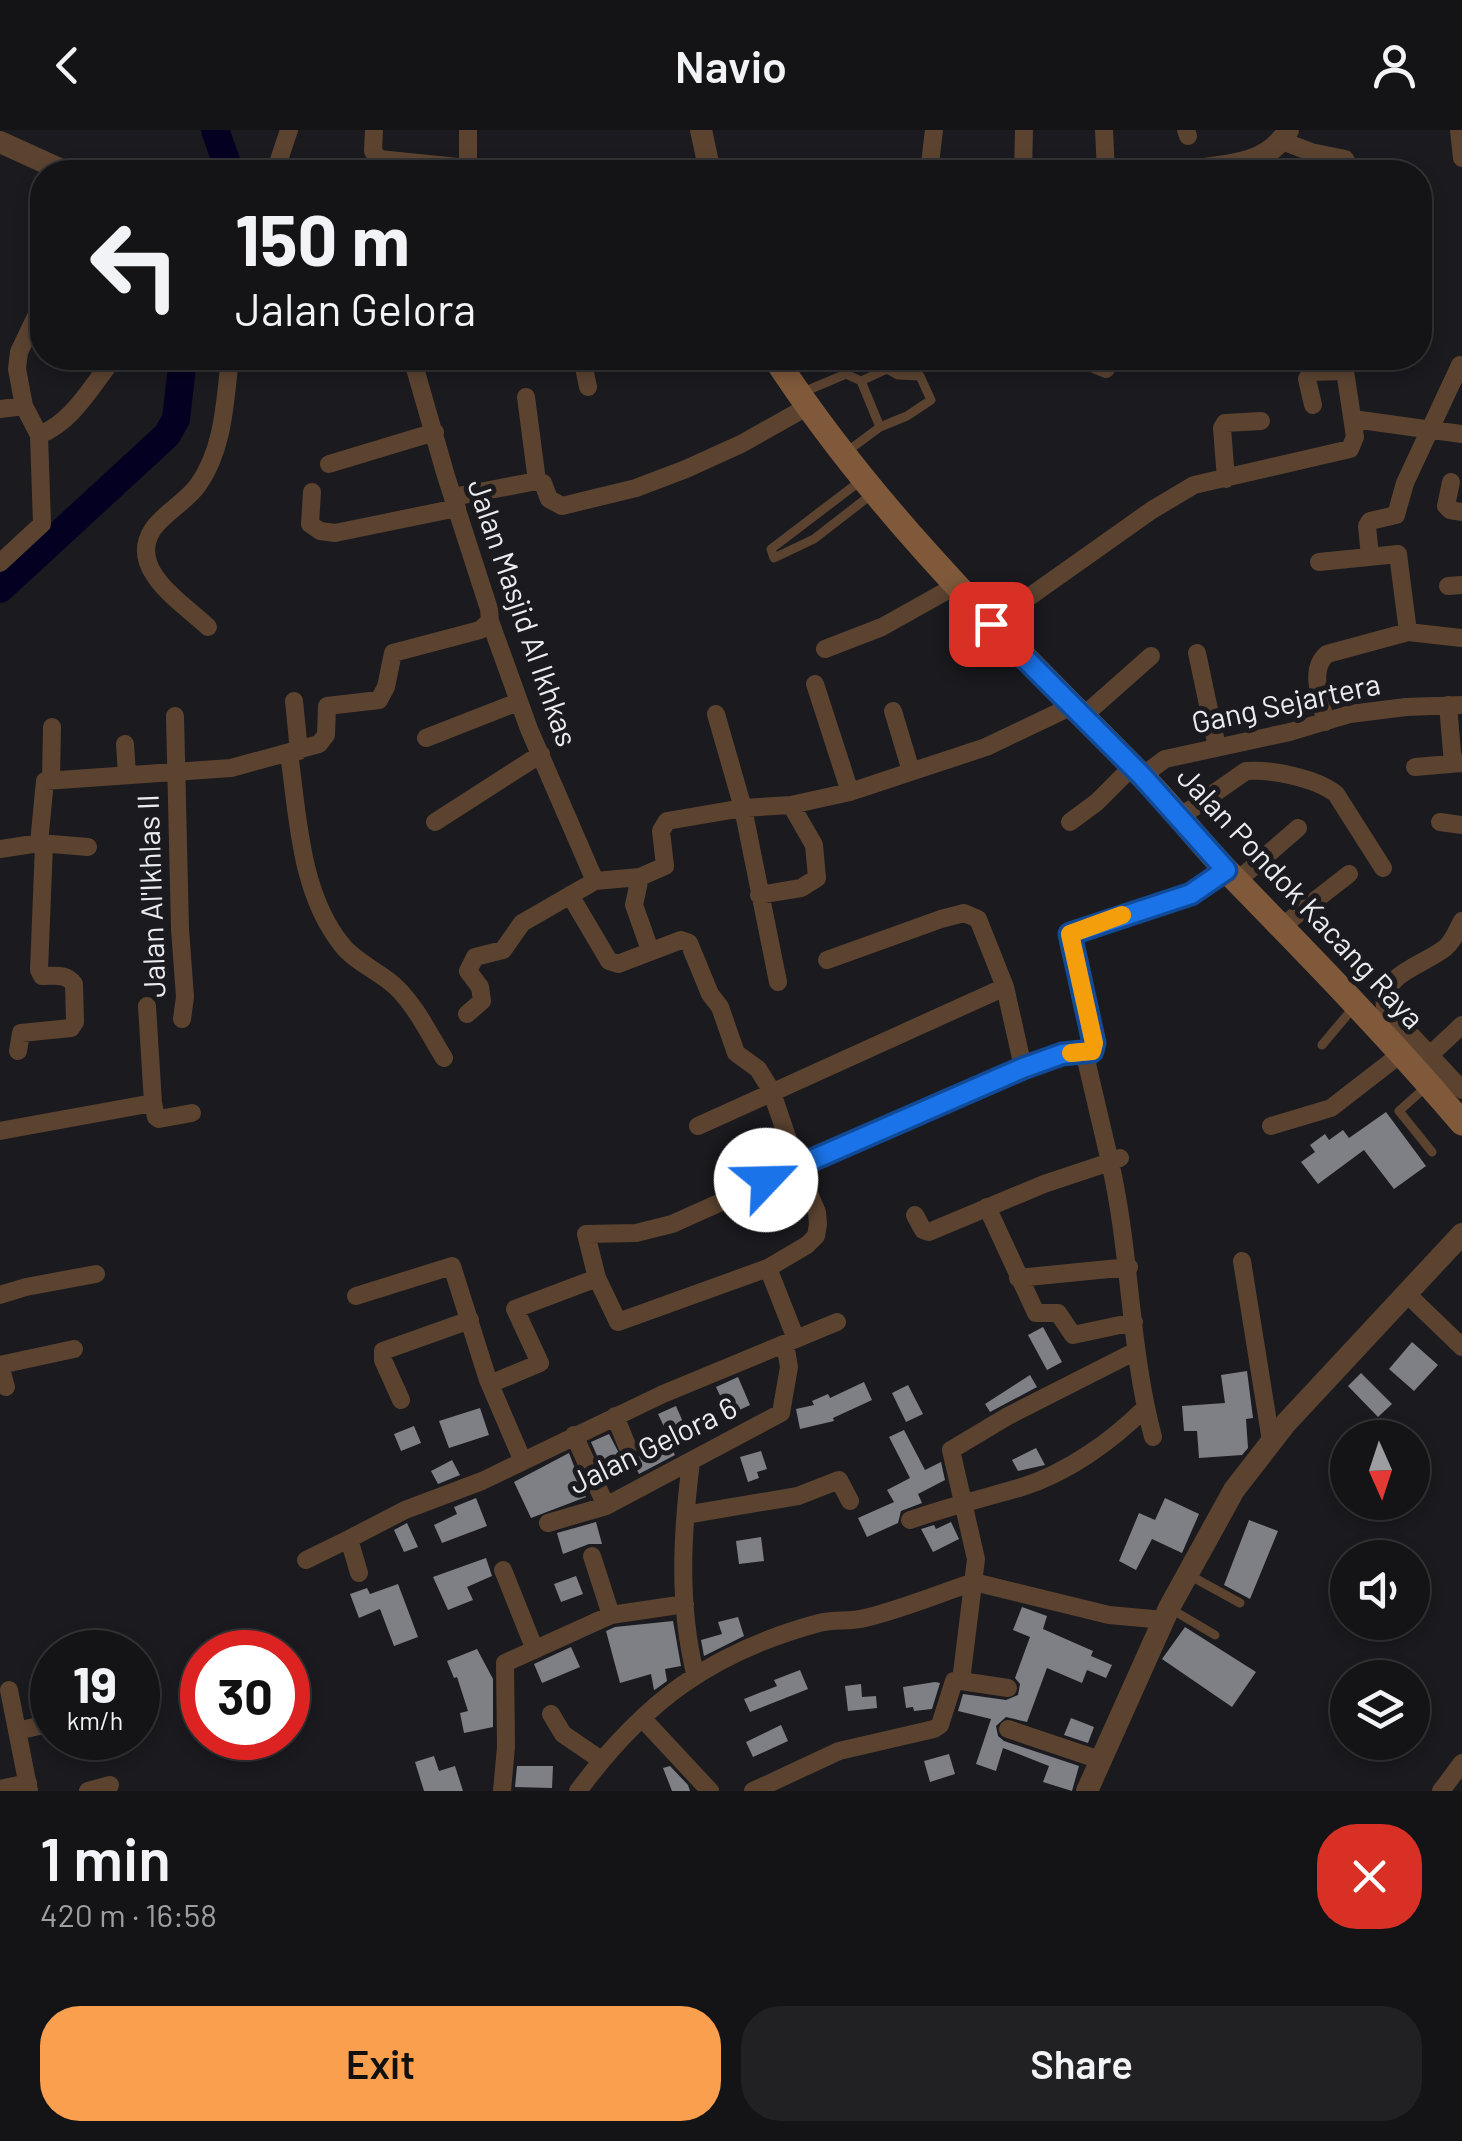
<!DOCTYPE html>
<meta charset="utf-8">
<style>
:root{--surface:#141417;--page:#212124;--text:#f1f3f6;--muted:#9d9ea1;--line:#333336;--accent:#fa9f4e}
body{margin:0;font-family:Barlow,sans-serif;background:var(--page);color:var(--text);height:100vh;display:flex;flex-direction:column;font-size:38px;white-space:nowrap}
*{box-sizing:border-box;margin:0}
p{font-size:32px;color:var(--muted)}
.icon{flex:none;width:55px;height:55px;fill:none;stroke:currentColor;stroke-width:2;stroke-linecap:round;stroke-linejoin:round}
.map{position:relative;height:1661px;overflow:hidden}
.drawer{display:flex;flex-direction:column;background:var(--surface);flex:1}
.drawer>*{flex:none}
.hud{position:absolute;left:30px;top:30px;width:1402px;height:210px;border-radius:40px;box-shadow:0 5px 15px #0003,0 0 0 2px var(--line);background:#141417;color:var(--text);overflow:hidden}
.needle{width:65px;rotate:177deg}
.tools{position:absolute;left:1330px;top:1290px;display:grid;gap:20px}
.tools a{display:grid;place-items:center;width:100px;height:100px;border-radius:50%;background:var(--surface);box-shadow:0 5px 15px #0003,0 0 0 2px var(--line);font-size:50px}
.speed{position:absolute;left:30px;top:1500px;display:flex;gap:20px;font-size:50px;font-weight:700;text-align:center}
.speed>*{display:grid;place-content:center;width:130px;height:130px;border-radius:50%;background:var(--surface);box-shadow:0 5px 15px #0003,0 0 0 2px var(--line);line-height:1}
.speed small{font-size:25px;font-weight:400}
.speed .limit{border:15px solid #d22;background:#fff;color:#111}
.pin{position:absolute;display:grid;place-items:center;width:85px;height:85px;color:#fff;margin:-42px;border-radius:20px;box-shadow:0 5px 15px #0006}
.me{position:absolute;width:110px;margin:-55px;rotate:66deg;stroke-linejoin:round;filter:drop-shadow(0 0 8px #0008)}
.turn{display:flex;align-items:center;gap:35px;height:210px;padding:0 40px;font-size:45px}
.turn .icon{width:130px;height:130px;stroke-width:2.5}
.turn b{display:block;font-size:70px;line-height:85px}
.round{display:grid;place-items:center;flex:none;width:105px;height:105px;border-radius:40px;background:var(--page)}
.head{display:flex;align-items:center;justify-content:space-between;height:170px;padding:0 40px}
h1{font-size:60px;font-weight:600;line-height:75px}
.button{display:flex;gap:20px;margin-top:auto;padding:20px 40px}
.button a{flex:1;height:115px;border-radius:40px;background:var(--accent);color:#111;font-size:40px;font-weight:600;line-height:115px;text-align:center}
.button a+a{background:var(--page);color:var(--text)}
header{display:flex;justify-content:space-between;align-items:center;height:130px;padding:0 40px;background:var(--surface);font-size:45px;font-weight:600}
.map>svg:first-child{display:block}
</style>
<header><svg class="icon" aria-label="back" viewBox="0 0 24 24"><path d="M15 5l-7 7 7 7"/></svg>Navio<svg class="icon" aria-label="person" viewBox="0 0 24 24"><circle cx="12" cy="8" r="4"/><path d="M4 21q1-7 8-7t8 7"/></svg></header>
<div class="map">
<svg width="1462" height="1661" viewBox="0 0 1462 1661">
<rect width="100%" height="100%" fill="#1a1a1f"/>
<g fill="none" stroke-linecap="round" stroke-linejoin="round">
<path stroke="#040022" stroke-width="28" d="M215 0 230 42
M0 459 167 305 176 289 183 228"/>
</g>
<path fill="#7f8086" d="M1386 982 1426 1036 1394 1059 1364 1020 1318 1054 1301 1032 1315 1022 1310 1015 1325 1004 1329 1010 1343 1000 1349 1008Z
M1043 1197 1062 1232 1047 1240 1028 1205Z
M1412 1212 1438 1235 1414 1261 1389 1239Z
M1247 1241 1253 1288 1246 1289 1248 1318 1242 1325 1199 1328 1197 1301H1184L1182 1276 1225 1273 1221 1245Z
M1361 1243 1392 1274 1378 1287 1348 1256Z
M1030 1245 1037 1257 990 1282 985 1274Z
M738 1247 750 1275 729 1285 716 1257Z
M864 1252 872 1270 833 1288 834 1291 800 1299 796 1279 814 1275 812 1271 828 1264 830 1268Z
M908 1255 923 1284 906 1292 892 1263Z
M676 1276 686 1299 669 1307 658 1284Z
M480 1278 489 1305 449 1318 439 1291Z
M414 1296 421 1313 401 1321 394 1304Z
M904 1300 925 1340 941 1332 945 1350 918 1364 922 1373 901 1381 898 1393 867 1407 858 1388 894 1372 887 1360 910 1348 889 1307Z
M609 1304 622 1329 602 1337 591 1312Z
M666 1309 675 1325 639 1344 632 1330Z
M1036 1318 1045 1335 1018 1341 1012 1330Z
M761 1321 767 1339 757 1342 759 1348 748 1352 740 1327Z
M569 1323 586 1367 531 1388 514 1352Z
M452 1330 460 1345 438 1354 431 1341Z
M476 1368 487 1396 442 1413 434 1395 457 1384 454 1377Z
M1165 1368 1199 1384 1182 1423 1152 1409 1136 1440 1119 1431 1139 1383 1155 1390Z
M1249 1390 1278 1401 1250 1469 1224 1455Z
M596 1392 602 1414H589L563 1424 557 1403Z
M951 1392 959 1409 933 1422 921 1399 934 1395 936 1399Z
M407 1393 418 1417 404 1422 394 1400Z
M761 1407 764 1431 739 1434 736 1411Z
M486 1428 492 1446 467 1457 473 1470 448 1480 433 1447Z
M576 1446 583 1464 561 1472 554 1454Z
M398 1454 418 1507 394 1516 380 1479 359 1488 350 1464 367 1458 370 1464Z
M1022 1477 1047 1486 1043 1499 1093 1521 1091 1526 1112 1535 1106 1548 1087 1540 1082 1553 1047 1538 1027 1592 1006 1587 996 1596 998 1606 1004 1611 1079 1636 1072 1661 1043 1652 1049 1636 1003 1618 996 1641 976 1634 991 1589 958 1581 963 1564 1006 1570 1018 1565 1020 1554 1015 1548 1030 1507 1013 1500Z
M738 1487 744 1506 704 1526 701 1510 722 1504 718 1492Z
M673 1491 681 1536 665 1539 667 1551 656 1559 654 1560 651 1544 620 1553 606 1501 615 1497Z
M1185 1497 1256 1542 1232 1577 1162 1529Z
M571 1517 580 1537 542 1553 534 1534Z
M477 1519 493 1549V1597L464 1603 460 1583 468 1581 457 1547 454 1548 447 1531Z
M800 1540 808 1559 750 1582 744 1569 777 1556 774 1550Z
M935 1552 940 1553 932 1579 914 1581 913 1577 906 1578 903 1557Z
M861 1554 862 1567 876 1566 877 1578 848 1581 845 1556Z
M1071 1588 1094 1597 1088 1613 1064 1605Z
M781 1595 788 1611 753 1627 746 1612Z
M949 1624 955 1644 930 1652 924 1631Z
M434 1626 439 1641 455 1636 463 1661H424L415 1632Z
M517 1636H553L552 1658 515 1657Z
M670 1636 688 1655 690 1661H672L663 1638Z"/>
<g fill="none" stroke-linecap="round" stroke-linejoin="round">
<path stroke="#5b4330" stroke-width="9" d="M861 251 887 239 898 245 920 246 931 270 907 286 880 297
M801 263 846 244 861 251 880 297 845 323
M859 352 771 419 774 428 814 409 872 364
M1322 915 1354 877
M1428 955 1399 981 1432 1022
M1189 1445 1240 1473
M1171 1479 1215 1505"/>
<path stroke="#5b4330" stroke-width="18" d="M374 0 373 21 379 29 468 38
M468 0V42
M1104 0 1106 42
M1186 0 1188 6
M1459 0 1462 28
M1282 11 1311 22 1345 29 1352 42
M275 42 289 0
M929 42 934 0
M1023 42 1024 0
M412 228 446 346 489 479 490 491 529 599 595 751
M582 228 588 257
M1080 228 1106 239
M526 267 537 351
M0 279 24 276
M1353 289 1462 304
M39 305C73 292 92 255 114 228
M329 334 435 302
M1226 349 1222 298 1225 293 1261 291
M1451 352 1446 376 1450 380 1462 382
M312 362 310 394 320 401 335 403 457 378
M453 367 537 351 543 353 549 369 562 376 636 358 686 339 741 314 807 277
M1370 427 1367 396 1370 391 1396 385 1405 353 1460 235
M1319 432 1398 424 1408 502
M0 433 42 394 39 305 24 276 17 239 19 222 42 174
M1448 456 1462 455
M991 494 1152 380 1194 355 1350 319 1355 307 1345 241 1311 242 1307 249 1313 275
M208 497C183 473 126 439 153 399 165 382 186 372 198 355 224 319 225 270 230 228
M825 519 882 497 957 455
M1197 523 1217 617
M815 554 850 662
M294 571 299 621
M1448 575 1453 634
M893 581 911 641
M716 584 743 678 778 852
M175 586 180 799 185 867 182 889
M1081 588 1151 526
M1325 592C1322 570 1308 540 1327 524L1408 502 1462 508
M426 608 518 572
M125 614 127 644
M289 623C298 687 300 763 342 815 356 833 381 842 397 858 417 878 429 904 444 928
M1415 637 1462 633
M1142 646 1165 629 1290 602 1350 584 1406 577 1462 575
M51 648 52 597
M1180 687 1246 641C1271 639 1316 648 1336 664L1383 738
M435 692 541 624
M1070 692 1097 672 1132 637
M1440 692 1462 695
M39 713 88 717
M0 719 39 713 45 651 231 638 319 614 326 605 327 576 379 570 386 557 393 523 480 500 490 491
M640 747 634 775 650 820
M1237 751 1298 698
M570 765 609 831 618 834 681 810 689 813 710 864 720 877 736 923 758 939 771 960 797 1036 817 1082 818 1094 816 1106 807 1115 768 1138 618 1192 597 1148 586 1104 636 1103 672 1094 1023 937 1062 924 1092 921
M759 765 801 758 817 748 814 715 791 675
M1462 791C1457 800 1453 812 1445 818 1424 835 1380 844 1385 877L1462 960
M1281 797 1349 744
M827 830 941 789 964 783 978 789 1005 857 1023 937
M147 876 153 973
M467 884 482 871 480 857 468 841 475 827 503 820 522 793 595 751 640 747 665 736 661 701 667 691 743 678 791 675 850 662 986 617 1070 577
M18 921 21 903 71 898 75 892 74 854C66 843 54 846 42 846L39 840 44 715
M1431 924 1462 895
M698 996 1005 857
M1271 996 1331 978 1402 923
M0 1001 153 973 156 987 159 989 192 983
M1120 1028 1110 1032 1087 934 1094 913 1071 804 1191 764 1227 740
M987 1077 1036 1183H1058L1073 1205 1134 1192
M915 1085 923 1100 929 1102 1044 1054 1110 1032C1131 1123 1129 1217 1153 1307
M1242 1131 1271 1311
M768 1138 796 1209
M1018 1148 1129 1137
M1407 1164 1462 1217
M0 1165 26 1157 96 1144
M356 1166 452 1136 488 1250 522 1329
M0 1235 74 1219
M0 1235 6 1257
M490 1254 540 1233 515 1179 597 1148
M401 1270 383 1230V1221L470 1190
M615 1286 628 1318
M574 1305 606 1376
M691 1332C682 1403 678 1474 695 1543
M686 1380 691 1384 798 1366 839 1350 850 1371
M910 1390C947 1377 984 1368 1022 1357 1067 1343 1112 1311 1145 1278
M548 1393 606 1376 781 1283 789 1237 785 1214
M306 1430 349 1409
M503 1440 535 1520
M359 1443 349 1409 405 1380 482 1351 663 1264 837 1192
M974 1452 1109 1485 1164 1490
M611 1485 685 1474
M961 1551 1008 1558
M9 1560 29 1661
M551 1584 563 1604 601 1630
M642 1588 710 1661
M1008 1599 1100 1630
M17 1601 52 1593
M0 1659 28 1653
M88 1661 110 1655
M502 1661 506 1617 505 1533 611 1485 592 1426
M578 1661C644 1572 711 1522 819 1493 834 1489 850 1492 865 1488 902 1479 938 1464 974 1452
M753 1661 839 1621 934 1599 940 1595 954 1551H961L976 1429 951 1320 1008 1286 1136 1221
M1441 1661 1462 1633"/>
<path stroke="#5b4330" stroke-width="22" d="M701 0 710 42
M0 12 66 42
M1181 42C1219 36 1268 38 1288 0
M1087 1661 1169 1478 1234 1360 1286 1293 1462 1104"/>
<path stroke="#7f593a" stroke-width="25" d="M775 228C877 385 1013 515 1144 648 1174 679 1200 713 1230 744 1309 825 1389 907 1462 993"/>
</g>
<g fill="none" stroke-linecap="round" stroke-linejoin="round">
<defs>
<path id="route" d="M766 1050 1023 938 1062 924 1092 921 1094 913 1070 804 1191 764 1226 740 1142 646 991 494"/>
</defs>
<use href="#route" stroke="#114b97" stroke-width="25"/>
<use href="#route" stroke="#1a73e8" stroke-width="18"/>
<path stroke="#f59e0b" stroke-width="18" d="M1071 923 1092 921 1094 913 1070 804 1122 785"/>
</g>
<g text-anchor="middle" stroke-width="10" stroke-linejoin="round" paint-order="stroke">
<g font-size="30" fill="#ebecef" stroke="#1a1a1f">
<text transform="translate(522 483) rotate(71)" y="10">Jalan Masjid Al Ikhkas</text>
<text transform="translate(1286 574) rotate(-12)" y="10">Gang Sejartera</text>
<text transform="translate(152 766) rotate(-92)" y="10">Jalan Al'Ikhlas II</text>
<text transform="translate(1300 768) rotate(47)" y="10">Jalan Pondok Kacang Raya</text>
<text transform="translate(653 1316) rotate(-26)" y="10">Jalan Gelora 6</text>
</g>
</g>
</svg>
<div class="tools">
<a><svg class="needle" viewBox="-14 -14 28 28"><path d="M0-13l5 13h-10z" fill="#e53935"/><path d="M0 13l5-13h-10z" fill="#9d9ea1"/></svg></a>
<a><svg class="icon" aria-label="sound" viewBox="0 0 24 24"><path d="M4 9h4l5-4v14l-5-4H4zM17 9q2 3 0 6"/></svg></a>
<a><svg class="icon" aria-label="layers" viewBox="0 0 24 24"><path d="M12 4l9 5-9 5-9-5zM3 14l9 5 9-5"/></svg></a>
</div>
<div class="speed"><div>19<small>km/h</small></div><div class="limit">30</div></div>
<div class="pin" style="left:991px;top:494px;background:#d93025"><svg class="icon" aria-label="arrive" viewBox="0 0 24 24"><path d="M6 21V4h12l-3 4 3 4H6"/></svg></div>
<svg class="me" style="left:766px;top:1050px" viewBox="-20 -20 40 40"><circle r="19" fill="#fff"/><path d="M0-13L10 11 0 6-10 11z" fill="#1a73e8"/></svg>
<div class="hud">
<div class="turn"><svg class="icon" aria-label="left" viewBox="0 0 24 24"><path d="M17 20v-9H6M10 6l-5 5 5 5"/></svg><div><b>150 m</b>Jalan Gelora</div></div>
</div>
</div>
<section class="drawer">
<div class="head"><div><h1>1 min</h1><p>420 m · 16:58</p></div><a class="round" style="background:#d93025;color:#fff"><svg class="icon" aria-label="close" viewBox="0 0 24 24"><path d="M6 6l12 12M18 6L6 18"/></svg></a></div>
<div class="button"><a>Exit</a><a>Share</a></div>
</section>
